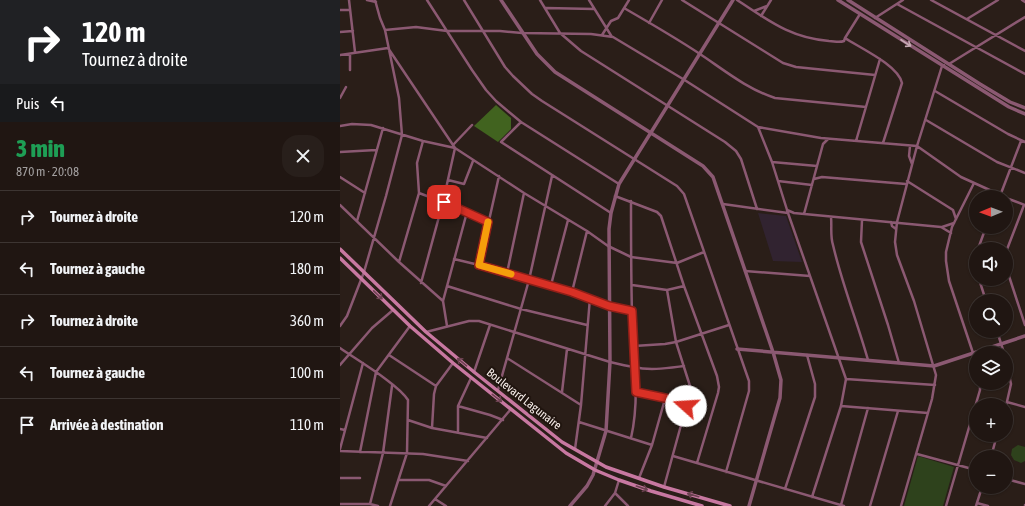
<!DOCTYPE html>
<html lang="fr">
<meta charset="utf-8">
<style>
:root{--surface:#201612;--page:#281f1b;--text:#f1f3f6;--muted:#a29f9f;--line:#3d3532}
body{margin:0;font-family:"Asap Condensed",sans-serif;background:var(--page);color:var(--text);height:100vh;display:flex;flex-direction:column;font-size:15px;white-space:nowrap}
*{box-sizing:border-box;margin:0}
p{font-size:13px;color:var(--muted)}
.icon{flex:none;width:22px;height:22px;fill:none;stroke:currentColor;stroke-width:2;stroke-linecap:round;stroke-linejoin:round}
.map{position:relative;flex:1;overflow:hidden}
.panel{display:flex;flex-direction:column;background:var(--surface);width:340px}
.panel>*{flex:none}
.top-card{background:#202124;color:#fff;overflow:hidden}
.needle{width:26px;rotate:269deg}
.tools{position:absolute;left:629px;top:190px;display:grid;gap:8px}
.tools a{display:grid;place-items:center;width:44px;height:44px;border-radius:50%;background:var(--surface);box-shadow:0 1px 3px #0004,0 0 0 1px var(--line);font-size:20px}
.pin{position:absolute;display:grid;place-items:center;width:34px;height:34px;color:#fff;margin:-17px;border-radius:8px;box-shadow:0 2px 6px #0006}
.me{position:absolute;width:44px;margin:-22px;rotate:289deg;stroke-linejoin:round;filter:drop-shadow(0 0 3px #0008)}
.turn{display:flex;align-items:center;gap:14px;height:84px;padding:0 16px;font-size:18px}
.turn .icon{width:52px;height:52px;stroke-width:2.5}
.turn b{display:block;font-size:28px;line-height:34px}
.then{display:flex;align-items:center;height:38px;padding:0 16px;background:#0003;gap:8px;font-size:15px}
.round{display:grid;place-items:center;flex:none;width:42px;height:42px;border-radius:16px;background:var(--page)}
.summary{display:flex;align-items:center;justify-content:space-between;height:68px;padding:0 16px}
h1{font-size:24px;font-weight:800;line-height:30px;color:#1e9e55}
ul{padding:0;list-style:none}
li{display:flex;align-items:center;gap:12px;height:52px;padding:0 16px;border-top:1px solid var(--line)}
li div{flex:1}
li b{display:block;font-size:15px}
li em{font-style:normal}
main{display:flex;flex:1;min-height:0}
.map>svg:first-child{display:block}
</style>
<main>
<section class="panel">
<div class="top-card">
<div class="turn"><svg class="icon" aria-label="right" viewBox="0 0 24 24"><path d="M7 20v-9h11M14 6l5 5-5 5"/></svg><div><b>120 m</b>Tournez à droite</div></div>
<div class="then">Puis<svg class="icon" aria-label="left" viewBox="0 0 24 24"><path d="M17 20v-9H6M10 6l-5 5 5 5"/></svg></div>
</div>
<div class="summary"><div><h1>3 min</h1><p>870 m · 20:08</p></div><a class="round"><svg class="icon" aria-label="close" viewBox="0 0 24 24"><path d="M6 6l12 12M18 6L6 18"/></svg></a></div>
<ul>
<li><svg class="icon" aria-label="right" viewBox="0 0 24 24"><path d="M7 20v-9h11M14 6l5 5-5 5"/></svg><div><b>Tournez à droite</b></div><em>120 m</em></li>
<li><svg class="icon" aria-label="left" viewBox="0 0 24 24"><path d="M17 20v-9H6M10 6l-5 5 5 5"/></svg><div><b>Tournez à gauche</b></div><em>180 m</em></li>
<li><svg class="icon" aria-label="right" viewBox="0 0 24 24"><path d="M7 20v-9h11M14 6l5 5-5 5"/></svg><div><b>Tournez à droite</b></div><em>360 m</em></li>
<li><svg class="icon" aria-label="left" viewBox="0 0 24 24"><path d="M17 20v-9H6M10 6l-5 5 5 5"/></svg><div><b>Tournez à gauche</b></div><em>100 m</em></li>
<li><svg class="icon" aria-label="arrive" viewBox="0 0 24 24"><path d="M6 21V4h12l-3 4 3 4H6"/></svg><div><b>Arrivée à destination</b></div><em>110 m</em></li>
</ul>
</section>
<div class="map">
<svg width="685" height="506" viewBox="0 0 685 506">
<rect width="100%" height="100%" fill="#2a1e18"/>
<path fill="#312330" d="M418 213 446 216 462 262 433 261Z"/>
<path fill="#2e421c" d="M678 445 685 447V461L681 463 674 460 671 455 672 449Z
M578 456 614 467 603 506H564Z"/>
<path fill="#41631f" d="M156 105 171 118V129L158 142 134 126Z"/>
<g fill="none" stroke-linecap="round" stroke-linejoin="round">
<path stroke="#8b5972" stroke-width="2.5" d="M9 0 15 52
M27 0 36 2
M87 0 132 70 146 90 156 101 181 122 279 184
M124 0 165 67 173 76 192 94 202 101 337 186 344 194 409 381V391L386 472
M200 0 220 33 241 51 385 142 396 151 401 159 417 209
M249 0 272 37
M342 0 443 63 456 67 535 75
M397 0C428 20 450 38 489 41 494 41 499 43 504 41L505 38C520 48 558 65 562 83L543 143
M591 0 685 51
M682 0 685 2
M557 4 685 74
M206 8 254 9
M284 8C310 23 336 38 360 54 384 70 407 89 435 98L526 107
M0 10H10
M414 11 427 6
M421 16 431 0
M535 18 563 0
M627 19 658 0
M309 23 322 0
M45 30 76 27 107 31H160L182 33 251 34 273 37 343 79 418 127 432 162 448 213 506 379 501 406 472 497
M0 32 13 31
M262 35 271 21 278 18 289 0
M505 38 520 14
M10 54V70
M0 55 48 48 115 148 103 202 81 283
M609 64 685 17
M595 91 668 134 685 142
M0 98 6 87
M586 120 657 162 685 173
M181 122 161 142 271 213
M0 126 12 124 31 125 83 141 115 148 184 193 247 231 268 246 291 257 337 263 364 252
M418 127 481 138 577 146 621 177 665 197
M516 141 540 59
M113 145 132 125
M570 146 569 156 572 164
M0 152 36 150
M432 162 477 166
M0 177 25 193
M474 179 482 177 566 184
M108 180 124 184 133 161
M438 181 472 185
M567 181 613 210 616 219
M634 183 612 227 606 252V261L609 281 636 362
M79 193 103 202 149 222
M275 196 317 212 321 216 344 286 377 376 379 387 378 393 357 463
M660 196 681 141
M666 198 685 205
M291 201C291 238 291 276 292 314 294 353 300 400 291 438
M383 204 448 213
M0 205 59 262 103 301
M447 210 454 213 601 227 611 233
M464 214 483 144 488 139
M491 217C492 227 490 236 493 245 502 284 517 321 528 360
M522 220 521 242 548 325 559 363
M17 221 43 128
M551 222 552 226 556 229
M602 227 614 223
M638 249 646 227
M666 252 684 205
M114 259 139 265 211 285 269 305 292 311
M59 262 79 193 77 163 83 141
M666 263 667 270 685 325
M139 265 159 176
M405 271 470 276
M167 273 184 193
M639 279 646 301
M211 285 228 220
M292 285 327 290 344 286
M107 286 181 309 247 325
M232 292 247 231
M0 326 7 316 24 272 46 196 62 135 59 98 45 30 40 18 35 0
M107 326 103 301 127 212
M657 331 664 353
M86 332 129 321H139L270 362C278 364 286 366 294 367 310 371 328 368 344 366
M294 346 325 344 336 342 389 325
M0 348C17 360 58 384 68 400L67 453 50 506
M49 355 96 386
M167 358 241 405
M666 360 671 384 666 406
M0 365 32 328 53 310
M134 372 150 325
M506 379 595 385
M158 390 189 280 212 176
M222 392 227 349
M296 392 339 401 347 406
M667 402 685 407
M118 406 150 415 163 420
M501 406 588 413
M68 420 92 428 147 438
M239 422 312 445
M92 428 94 394 96 386 113 363
M0 429 5 430
M118 432V406L131 378
M0 449 23 363
M235 449 241 405 250 298
M0 451 83 454 128 461
M20 452 36 372 70 326
M577 454 636 470
M333 456 504 506
M651 457 657 435
M0 478H20
M299 478 312 445 325 399
M666 479 685 484
M59 480H89L106 486
M324 487 349 396 350 386 336 342 327 290
M445 489 475 397V384L467 355
M275 493 288 506
M95 499 106 506
M637 503 648 506
M0 504H30L38 506
M30 504 43 453 52 386
M501 505 528 408
M89 506 171 409
M265 506 275 493 279 480
M530 506 558 411
M561 506 592 399 596 375 574 301 557 255 555 242 557 222 577 146 602 66 604 65
M606 506 640 390V383
M636 506 642 487
M685 506V505"/>
<path stroke="#8b5972" stroke-width="3.5" d="M161 0 197 54 215 72 363 166 373 177 433 352 441 380 440 398 409 506
M498 0 669 107 685 114
M508 0 640 84 670 102 685 108
M397 349 594 366 685 336
M230 506 247 486 253 475 266 431 270 362 269 229 271 213 279 184 393 0"/>
<path stroke="#c878a1" stroke-width="3.5" d="M0 249 86 332 134 372 222 442 266 467 324 487 390 506
M0 258 70 326 113 363 226 453 255 470 279 480 311 491 362 506"/>
</g>
<defs><path id="oneway-shaft" d="M-6 0H5M1.5-3L5.5 0L1.5 3" fill="none" stroke-width="1.6" stroke-linecap="round" stroke-linejoin="round"/></defs>
<use stroke="#c6aab3" href="#oneway-shaft" transform="translate(566 43) rotate(33)"/>
<g stroke="#6c4251">
<use href="#oneway-shaft" transform="translate(38 295) rotate(44)"/>
<use href="#oneway-shaft" transform="translate(122 362) rotate(-140)"/>
<use href="#oneway-shaft" transform="translate(157 398) rotate(38)"/>
<use href="#oneway-shaft" transform="translate(302 488) rotate(19)"/>
<use href="#oneway-shaft" transform="translate(353 495) rotate(-164)"/>
</g>
<g fill="none" stroke-linecap="round" stroke-linejoin="round">
<defs>
<path id="route" d="M104 202 148 222 139 265 232 292 269 306 292 311 296 392 339 401 346 406"/>
</defs>
<use href="#route" stroke="#8d1f18" stroke-width="10"/>
<use href="#route" stroke="#d93025" stroke-width="7"/>
<path stroke="#f59e0b" stroke-width="7" d="M148 222 139 265 171 274"/>
</g>
<g text-anchor="middle" stroke-width="4" stroke-linejoin="round" paint-order="stroke">
<g font-size="12" fill="#f6ede9" stroke="#20150f">
<text transform="translate(184 399) rotate(38)" y="4">Boulevard Lagunaire</text>
</g>
</g>
</svg>
<div class="tools">
<a><svg class="needle" viewBox="-14 -14 28 28"><path d="M0-13l5 13h-10z" fill="#e53935"/><path d="M0 13l5-13h-10z" fill="#a29f9f"/></svg></a>
<a><svg class="icon" aria-label="sound" viewBox="0 0 24 24"><path d="M4 9h4l5-4v14l-5-4H4zM17 9q2 3 0 6"/></svg></a>
<a><svg class="icon" aria-label="search" viewBox="0 0 24 24"><circle cx="10" cy="10" r="6"/><path d="M15 15l6 6"/></svg></a>
<a><svg class="icon" aria-label="layers" viewBox="0 0 24 24"><path d="M12 4l9 5-9 5-9-5zM3 14l9 5 9-5"/></svg></a>
<a>+</a>
<a>−</a>
</div>
<div class="pin" style="left:104px;top:202px;background:#d93025"><svg class="icon" aria-label="arrive" viewBox="0 0 24 24"><path d="M6 21V4h12l-3 4 3 4H6"/></svg></div>
<svg class="me" style="left:346px;top:406px" viewBox="-20 -20 40 40"><circle r="19" fill="#fff"/><path d="M0-13L10 11 0 6-10 11z" fill="#d93025"/></svg>
</div>
</main>
